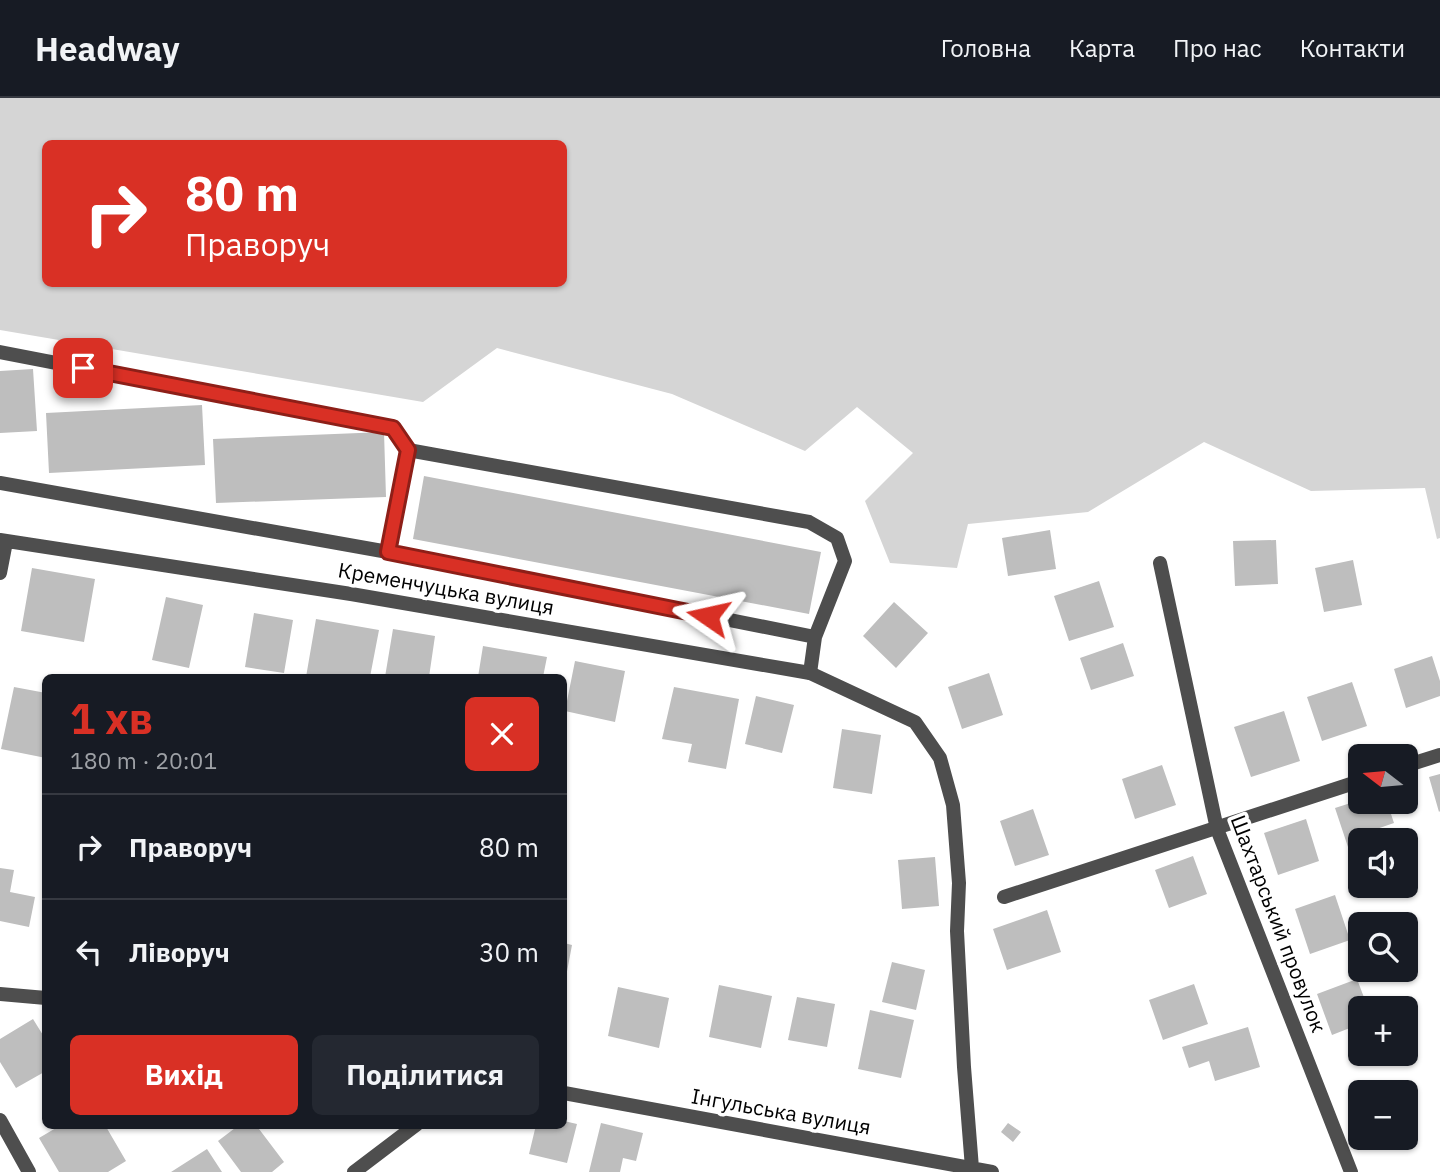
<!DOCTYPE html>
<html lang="uk">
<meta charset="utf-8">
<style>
:root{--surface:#171b24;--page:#242831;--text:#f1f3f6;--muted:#9ea1a6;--line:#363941;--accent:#d93025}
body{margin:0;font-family:"IBM Plex Sans",sans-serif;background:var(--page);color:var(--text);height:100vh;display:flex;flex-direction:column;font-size:26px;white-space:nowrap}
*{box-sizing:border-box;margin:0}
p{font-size:23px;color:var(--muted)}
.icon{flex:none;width:38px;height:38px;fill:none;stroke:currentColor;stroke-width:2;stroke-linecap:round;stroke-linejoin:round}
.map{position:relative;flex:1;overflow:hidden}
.side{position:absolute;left:42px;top:576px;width:525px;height:455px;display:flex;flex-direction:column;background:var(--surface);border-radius:10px;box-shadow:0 2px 5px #0004}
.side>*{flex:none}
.top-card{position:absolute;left:42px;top:42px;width:525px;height:147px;border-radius:10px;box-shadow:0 2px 5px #0004;background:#d93025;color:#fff;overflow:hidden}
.needle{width:46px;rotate:286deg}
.buttons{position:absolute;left:1348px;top:646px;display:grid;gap:14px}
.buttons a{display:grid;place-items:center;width:70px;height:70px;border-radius:10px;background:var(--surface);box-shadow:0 2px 5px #0004;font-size:35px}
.pin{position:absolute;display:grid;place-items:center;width:60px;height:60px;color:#fff;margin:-30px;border-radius:14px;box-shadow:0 4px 10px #0006}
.me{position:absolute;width:77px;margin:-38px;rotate:281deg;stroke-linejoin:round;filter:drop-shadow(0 0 5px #0008)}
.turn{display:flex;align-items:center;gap:24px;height:147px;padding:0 28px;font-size:32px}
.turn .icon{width:91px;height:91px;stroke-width:2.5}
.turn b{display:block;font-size:49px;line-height:60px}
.round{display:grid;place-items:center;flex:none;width:74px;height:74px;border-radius:10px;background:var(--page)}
.head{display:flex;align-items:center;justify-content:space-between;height:119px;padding:0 28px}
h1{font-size:42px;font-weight:800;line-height:52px;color:var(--accent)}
.button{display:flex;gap:14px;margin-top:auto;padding:14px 28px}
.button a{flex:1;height:80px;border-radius:10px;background:var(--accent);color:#fff;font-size:28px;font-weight:800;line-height:80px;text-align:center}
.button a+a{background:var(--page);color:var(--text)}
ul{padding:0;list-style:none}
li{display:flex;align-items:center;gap:21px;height:105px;padding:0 28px;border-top:2px solid var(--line)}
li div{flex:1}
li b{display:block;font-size:26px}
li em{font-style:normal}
header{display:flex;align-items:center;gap:42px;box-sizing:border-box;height:98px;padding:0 35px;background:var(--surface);border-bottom:2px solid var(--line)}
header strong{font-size:33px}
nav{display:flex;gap:38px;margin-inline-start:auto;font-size:24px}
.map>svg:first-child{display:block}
</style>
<header>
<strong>Headway</strong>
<nav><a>Головна</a><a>Карта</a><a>Про нас</a><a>Контакти</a></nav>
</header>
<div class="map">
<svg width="1440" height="1074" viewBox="0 0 1440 1074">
<rect width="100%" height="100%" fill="#fff"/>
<path fill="#d5d5d5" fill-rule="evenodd" d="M0 0H1440V440L1437 441 1425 390 1311 393 1204 344 1088 414 968 426 957 470 890 465 865 403 913 355 857 309 805 353 672 296 497 250 423 304 0 232ZM46 46H564V186H46Z"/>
<path fill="#bebebe" d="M33 271 37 333 0 335V273Z
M202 307 205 367 49 375 46 315Z
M384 334 386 399 216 405 213 341Z
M424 378 821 454 809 516 413 441Z
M1050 432 1056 471 1008 478 1002 440Z
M1276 442 1278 486 1235 488 1233 443Z
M1353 462 1362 507 1324 514 1315 470Z
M32 470 95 481 84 544 21 533Z
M1099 483 1114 529 1069 543 1054 498Z
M166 499 203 507 189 570 152 562Z
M894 504 928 535 896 570 863 538Z
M254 515 293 522 284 575 245 569Z
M316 521 379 532 370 579H306Z
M393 531 435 538 429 579H385Z
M1123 545 1134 578 1091 592 1080 560Z
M483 548 547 559 543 579H478Z
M1432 558 1440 583V598L1406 610 1394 571Z
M575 563 625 573 615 624 565 613Z
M989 575 1003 617 962 631 948 589Z
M1352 584 1367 628 1322 643 1307 599Z
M14 589 46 595V660L1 651Z
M674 589 739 601 726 671 688 664 692 646 662 641Z
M756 598 794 607 782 655 745 646Z
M1284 613 1300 663 1251 679 1234 629Z
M842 631 881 637 872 696 833 690Z
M1162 667 1176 707 1135 721 1122 681Z
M1440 676V713L1439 714 1429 679Z
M1360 702 1387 704 1394 725 1362 736 1363 742H1360V749L1349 752 1335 710Z
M1033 711 1049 757 1015 768 1000 723Z
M1306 721 1319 763 1278 777 1264 735Z
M1193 758 1207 796 1169 810 1155 772Z
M935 759 939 808 902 811 898 762Z
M0 770 14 772 10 794 35 799 29 829 0 823Z
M1335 797 1350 842 1310 856 1295 811Z
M1047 812 1061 854 1007 872 993 831Z
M564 845 572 847 565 884H564Z
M892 864 925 872 916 912 882 904Z
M1357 881 1368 910H1360V926L1332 937 1317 896Z
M1194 886 1208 926 1163 942 1149 902Z
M719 887 772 898 761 950 709 939Z
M618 889 669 900 659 950 608 938Z
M797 899 835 906 827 949 788 942Z
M870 912 914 922 901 980 858 971Z
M33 921 46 942V973L16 990 0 964V941Z
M1248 929 1260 969 1215 983 1209 963 1189 970 1182 949Z
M1392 984 1397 994H1372Z
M1360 1000V1018L1353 1004Z
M564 1023 577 1026 567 1065 529 1056 536 1027H564Z
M601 1025 643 1035 636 1063 623 1060 620 1074H589Z
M1008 1025 1021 1034 1013 1044 1001 1034Z
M61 1027H105L126 1063 108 1074H59L39 1040Z
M239 1027H256L284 1064 272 1074H241L218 1043Z
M207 1051 222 1074H171Z"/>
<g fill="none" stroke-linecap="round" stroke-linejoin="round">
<path stroke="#4e4e4e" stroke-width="14" d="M0 254 393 330 408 352 388 454
M408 352 809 424 837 440 845 463 815 539 810 575
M0 385 388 454 815 539"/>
<path stroke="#4e4e4e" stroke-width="14" d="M0 442 351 496 810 575 915 624 940 660 953 707 959 785 957 833 964 969 972 1070 967 1074
M1160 465 1217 731 1351 1074
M0 475 6 444
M1405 668 1440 657
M1004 799 1360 683
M0 896 46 900
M564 995 992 1074
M0 1022 29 1074
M354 1074 416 1027"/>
</g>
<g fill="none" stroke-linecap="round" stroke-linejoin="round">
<defs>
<path id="route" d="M83 270 393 330 408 352 388 454 708 518"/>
</defs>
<use href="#route" stroke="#8d1f18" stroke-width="18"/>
<use href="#route" stroke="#d93025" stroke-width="12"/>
</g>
<g text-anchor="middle" stroke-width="7" stroke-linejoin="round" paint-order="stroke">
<g font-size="21" fill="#000" stroke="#fff">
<text transform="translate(446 491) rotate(10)" y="7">Кременчуцька вулиця</text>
<text transform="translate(1278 826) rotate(69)" y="7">Шахтарський провулок</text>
<text transform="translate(781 1014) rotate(10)" y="7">Інгульська вулиця</text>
</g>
</g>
</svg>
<div class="buttons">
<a><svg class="needle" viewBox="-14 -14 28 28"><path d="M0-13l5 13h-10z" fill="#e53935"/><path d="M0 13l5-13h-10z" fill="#9ea1a6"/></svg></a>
<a><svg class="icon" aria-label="sound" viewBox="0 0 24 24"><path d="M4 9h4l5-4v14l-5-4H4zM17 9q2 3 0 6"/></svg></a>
<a><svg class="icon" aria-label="search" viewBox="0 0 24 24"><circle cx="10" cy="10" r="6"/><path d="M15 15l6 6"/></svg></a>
<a>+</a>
<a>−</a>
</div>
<div class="pin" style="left:83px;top:270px;background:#d93025"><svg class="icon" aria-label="arrive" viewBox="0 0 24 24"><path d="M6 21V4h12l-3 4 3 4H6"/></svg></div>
<svg class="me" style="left:708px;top:518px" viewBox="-20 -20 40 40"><path d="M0-17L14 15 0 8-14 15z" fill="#d93025" stroke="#fff" stroke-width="4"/></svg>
<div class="top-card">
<div class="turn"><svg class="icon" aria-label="right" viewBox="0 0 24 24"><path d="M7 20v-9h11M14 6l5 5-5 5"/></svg><div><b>80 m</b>Праворуч</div></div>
</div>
<section class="side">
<div class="head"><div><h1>1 хв</h1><p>180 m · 20:01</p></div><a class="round" style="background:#d93025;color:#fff"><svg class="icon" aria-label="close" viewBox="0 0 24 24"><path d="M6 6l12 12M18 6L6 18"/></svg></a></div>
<ul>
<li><svg class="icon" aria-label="right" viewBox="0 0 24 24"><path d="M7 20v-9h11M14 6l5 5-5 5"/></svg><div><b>Праворуч</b></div><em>80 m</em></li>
<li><svg class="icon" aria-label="left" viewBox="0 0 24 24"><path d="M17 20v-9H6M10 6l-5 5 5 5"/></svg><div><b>Ліворуч</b></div><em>30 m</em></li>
</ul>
<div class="button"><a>Вихід</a><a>Поділитися</a></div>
</section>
</div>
